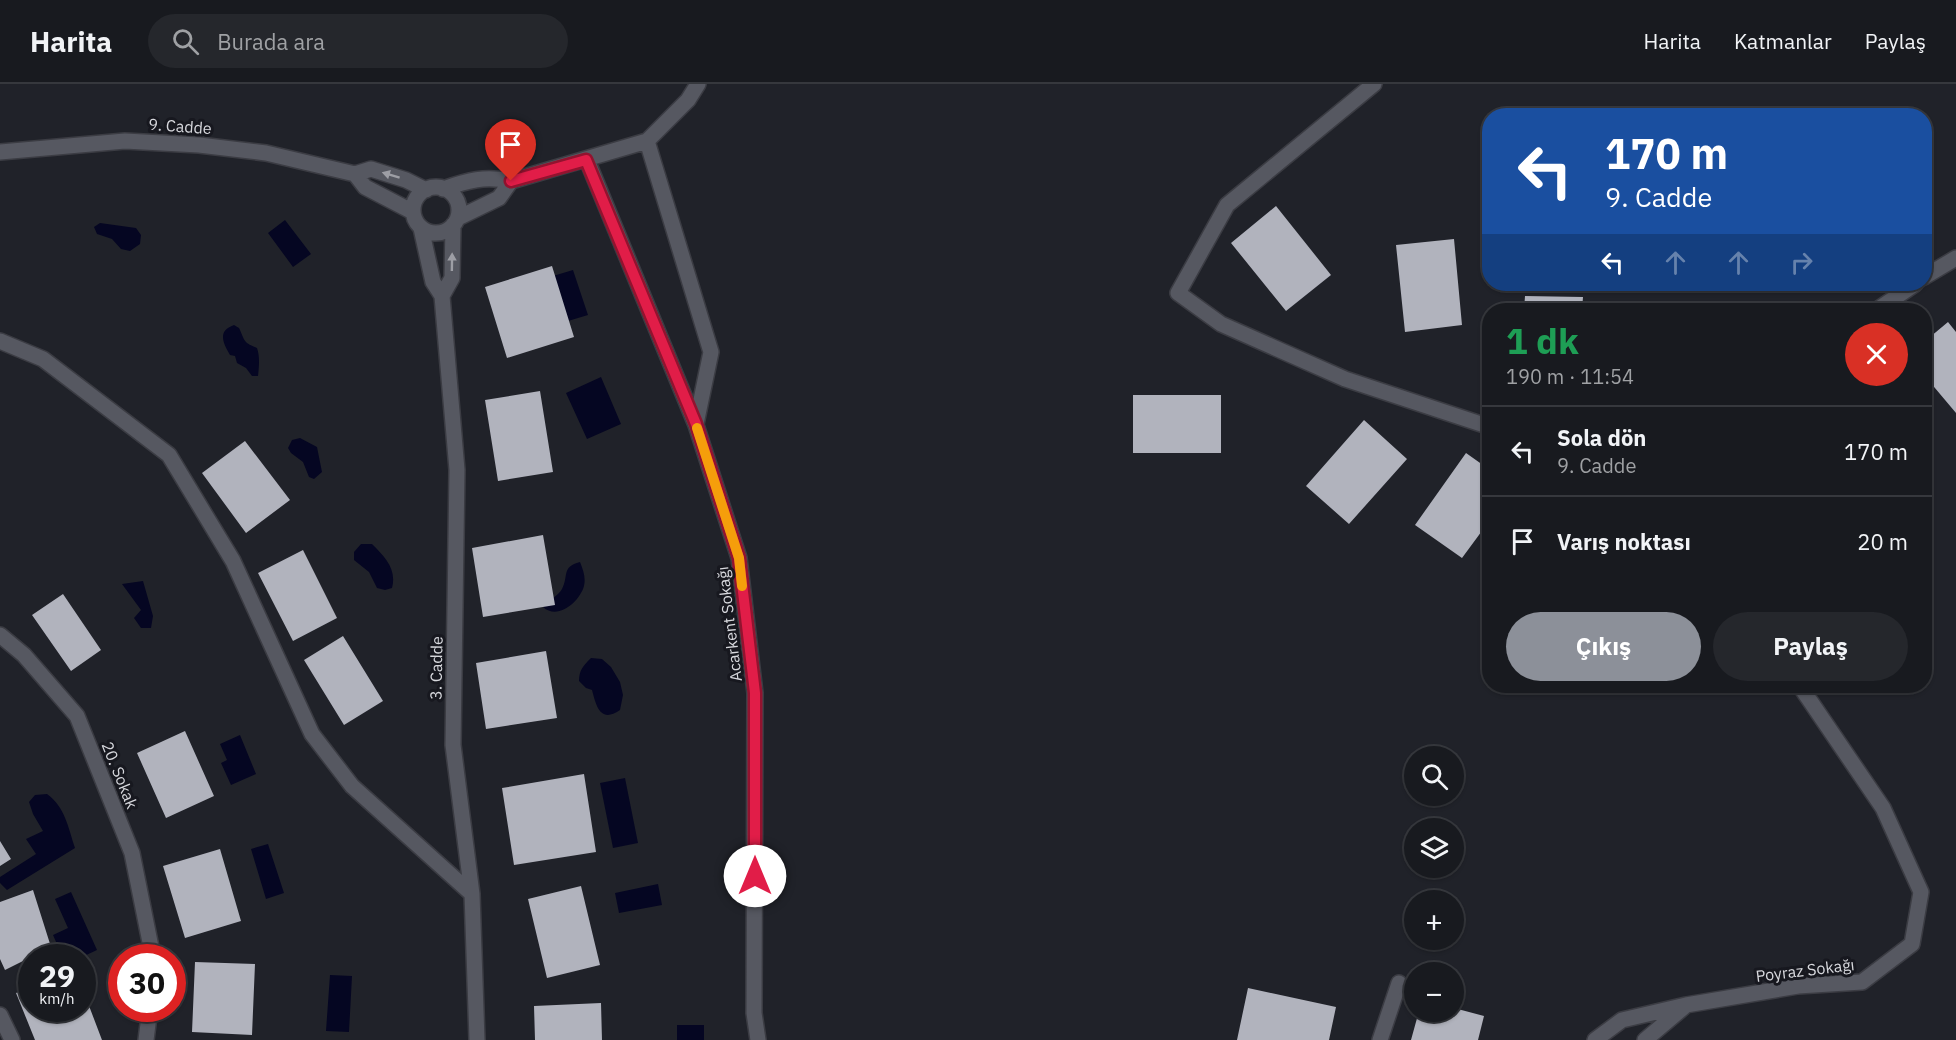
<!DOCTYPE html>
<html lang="tr">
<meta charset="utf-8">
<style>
:root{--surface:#181a1f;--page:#25272c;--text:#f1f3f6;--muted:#9fa1a4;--line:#36383d;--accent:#8c9099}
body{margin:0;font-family:"IBM Plex Sans",sans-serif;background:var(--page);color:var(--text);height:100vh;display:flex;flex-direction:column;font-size:22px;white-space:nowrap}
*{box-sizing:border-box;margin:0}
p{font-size:20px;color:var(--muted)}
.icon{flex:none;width:33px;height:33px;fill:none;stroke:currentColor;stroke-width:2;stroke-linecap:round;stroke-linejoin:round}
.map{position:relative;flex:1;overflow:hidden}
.panel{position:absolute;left:1482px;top:219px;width:450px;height:390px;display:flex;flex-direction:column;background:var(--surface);border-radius:24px;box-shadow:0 2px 4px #0004,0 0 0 2px var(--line)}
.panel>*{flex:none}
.top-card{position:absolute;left:1482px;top:24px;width:450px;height:183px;border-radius:24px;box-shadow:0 2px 4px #0004,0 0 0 2px var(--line);background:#1a4fa0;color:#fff;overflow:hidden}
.fabs{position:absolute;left:1404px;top:662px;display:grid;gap:12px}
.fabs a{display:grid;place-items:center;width:60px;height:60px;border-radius:50%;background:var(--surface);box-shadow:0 2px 4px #0004,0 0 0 2px var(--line);font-size:30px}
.speed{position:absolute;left:18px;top:860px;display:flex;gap:12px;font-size:30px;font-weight:700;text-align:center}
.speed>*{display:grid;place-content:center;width:78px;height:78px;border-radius:50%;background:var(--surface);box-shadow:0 2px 4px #0004,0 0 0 2px var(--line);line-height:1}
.speed small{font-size:15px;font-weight:400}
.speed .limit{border:9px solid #d22;background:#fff;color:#111}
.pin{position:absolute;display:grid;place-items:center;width:51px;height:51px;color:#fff;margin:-62px -26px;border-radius:50% 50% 50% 0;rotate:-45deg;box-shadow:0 0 6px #0007}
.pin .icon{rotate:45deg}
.me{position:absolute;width:66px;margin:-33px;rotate:0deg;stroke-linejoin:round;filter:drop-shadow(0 0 4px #0008)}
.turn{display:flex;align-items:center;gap:21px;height:126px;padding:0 24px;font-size:27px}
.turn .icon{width:78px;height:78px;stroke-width:2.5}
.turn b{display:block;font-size:42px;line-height:51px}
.lanes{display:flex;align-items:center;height:57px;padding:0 24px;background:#0003;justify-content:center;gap:30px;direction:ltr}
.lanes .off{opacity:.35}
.round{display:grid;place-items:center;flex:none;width:63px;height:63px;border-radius:32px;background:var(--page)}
.head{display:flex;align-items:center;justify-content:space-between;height:102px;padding:0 24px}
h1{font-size:36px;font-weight:700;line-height:45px;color:#1e9e55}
.cta{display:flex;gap:12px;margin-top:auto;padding:12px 24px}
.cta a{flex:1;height:69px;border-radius:36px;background:var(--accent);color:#fff;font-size:24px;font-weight:700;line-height:69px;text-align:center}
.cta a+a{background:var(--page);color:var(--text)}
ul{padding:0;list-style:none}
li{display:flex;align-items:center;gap:18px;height:90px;padding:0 24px;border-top:2px solid var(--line)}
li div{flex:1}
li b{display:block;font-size:22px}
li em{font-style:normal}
header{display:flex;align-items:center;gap:36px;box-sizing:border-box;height:84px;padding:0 30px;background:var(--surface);border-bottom:2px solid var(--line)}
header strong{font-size:28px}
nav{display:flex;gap:33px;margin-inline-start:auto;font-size:21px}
.search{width:420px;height:54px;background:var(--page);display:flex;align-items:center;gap:15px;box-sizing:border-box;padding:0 21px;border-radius:33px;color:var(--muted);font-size:22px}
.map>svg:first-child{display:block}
</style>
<header>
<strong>Harita</strong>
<div class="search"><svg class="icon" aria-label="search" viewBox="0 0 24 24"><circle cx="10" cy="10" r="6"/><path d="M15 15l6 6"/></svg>Burada ara</div>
<nav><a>Harita</a><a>Katmanlar</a><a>Paylaş</a></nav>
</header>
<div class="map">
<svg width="1956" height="956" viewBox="0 0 1956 956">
<rect width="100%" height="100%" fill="#202229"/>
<path fill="#050622" d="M285 136 311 170 293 183 268 149Z
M100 139 136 144 141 151 140 160 130 167 121 165 112 155 97 150 94 143Z
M573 186 588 231 568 237 553 192Z
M234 241 239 244C245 256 242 258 257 264 260 272 259 283 258 292H252L246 284 237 279 235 272 230 271C223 259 217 247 234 241Z
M601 293 621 340 587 355 566 309Z
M300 354 317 363 322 388 314 395 309 393 303 378 291 369 288 364 292 356Z
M361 460H372C385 473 397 485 392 504L385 506 377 504 369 488 354 476V468Z
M580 478C583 486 586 493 584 502 580 517 558 537 543 523 548 517 559 511 562 505 569 492 561 483 580 478Z
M143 497 153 532 151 544H141L134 534 141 526 122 500Z
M591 574 602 575 611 583 620 598 623 611 620 626C600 640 596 621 592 606L586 604 579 597C579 586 583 582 591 574Z
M240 651 256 690 231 701 221 679 227 676 220 660Z
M625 694 638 759 613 764 600 699Z
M47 710C65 723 68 743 75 764L7 806 0 799V793L36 770 26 755 43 747 33 730 29 718 35 711Z
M268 760 284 809 266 815 251 765Z
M658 800 662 821 619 829 615 809Z
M71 808 97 866 82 873H52L61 869 53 851 68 844 55 815Z
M330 891 352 892 349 948 326 947Z
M677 941H704V956H677Z"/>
<path fill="#b1b3bd" d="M1276 122 1331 191 1286 227 1231 159Z
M1454 155 1462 241 1405 248 1396 161Z
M552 182 574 253 507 274 485 203Z
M1525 212 1583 213 1582 226H1524Z
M1948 238 1956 248V329L1924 291V258Z
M540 307 553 388 498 397 485 316Z
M1133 311H1221V369H1133Z
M1364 336 1407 375 1349 440 1306 402Z
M245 357 290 416 246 449 202 389Z
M1466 369 1490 386V436L1462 474 1415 441Z
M543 451 555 521 483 533 472 464Z
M303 466 337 534 293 557 258 489Z
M63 510 101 566 71 587 32 531Z
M343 552 383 617 344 641 304 576Z
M546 567 557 634 486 645 476 579Z
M185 647 214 712 166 734 137 669Z
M584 690 596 768 514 781 502 704Z
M0 757 11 775 0 782Z
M220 765 241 837 185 854 163 782Z
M581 802 600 881 547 894 528 815Z
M33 806 51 863 5 886 0 875V818Z
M195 878 255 880 252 951 192 948Z
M32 903V924H82L83 906 102 956H35L16 909Z
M1248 904 1336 923 1329 956H1237Z
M601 919 602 956H535L534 922Z
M1454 924 1484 932 1478 956H1411L1419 927H1454Z"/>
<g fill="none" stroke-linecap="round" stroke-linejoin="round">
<defs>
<path id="minor" d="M1374 0 1227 121 1178 209 1221 240 1345 295 1490 343
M647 57 711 268 696 340
M0 68 125 57 199 61 266 69 355 90
M587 76 696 341 739 474 755 609 754 929 758 956
M355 90 371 85 406 96 426 106
M355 90 365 103 413 128
M413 126a23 23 0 1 1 46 0a23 23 0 1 1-46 0Z
M443 105C469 96 484 92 511 97L647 57 688 16 698 0
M458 134 499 114 511 97
M421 144 433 198 442 212 457 386 453 661 472 810 477 956
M1924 193 1956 174
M442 212 452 194 453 141
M1877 226 1915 200
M0 257 43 275 169 371 233 477 312 650 352 702 472 810
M0 551 24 571 77 632 132 769 153 873
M0 931 12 956
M146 956 150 924
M1380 956 1399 899
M1595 956 1622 936 1686 921 1798 902 1862 898 1912 860 1921 808 1883 724 1800 602
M1645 956 1684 923"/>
</defs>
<use href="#minor" stroke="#3b3c43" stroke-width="18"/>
<use href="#minor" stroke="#565861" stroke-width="15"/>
</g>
<defs><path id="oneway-solid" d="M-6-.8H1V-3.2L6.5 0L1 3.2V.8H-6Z" transform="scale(1.5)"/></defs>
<g fill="#9d9ea5">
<use href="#oneway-solid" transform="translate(391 91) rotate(-163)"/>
<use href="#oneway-solid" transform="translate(452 178) rotate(-89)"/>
</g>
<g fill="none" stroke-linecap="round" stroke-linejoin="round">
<defs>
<path id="route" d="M511 97 586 76 696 340 739 474 755 609V792"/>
</defs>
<use href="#route" stroke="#92132f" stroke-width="15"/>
<use href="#route" stroke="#e11d48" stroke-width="10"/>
<path stroke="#f59e0b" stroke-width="10" d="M697 344 739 474 742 502"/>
</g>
<g text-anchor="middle" stroke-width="6" stroke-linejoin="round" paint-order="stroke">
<g font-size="16" fill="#d7d8dd" stroke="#17181f">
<text transform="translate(180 42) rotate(4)" y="6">9. Cadde</text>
<text transform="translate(729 540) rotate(-97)" y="6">Acarkent Sokağı</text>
<text transform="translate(436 584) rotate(-89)" y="6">3. Cadde</text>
<text transform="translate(120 691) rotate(68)" y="6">20. Sokak</text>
<text transform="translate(1805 886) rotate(-7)" y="6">Poyraz Sokağı</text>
</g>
</g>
</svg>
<div class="fabs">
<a><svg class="icon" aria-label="search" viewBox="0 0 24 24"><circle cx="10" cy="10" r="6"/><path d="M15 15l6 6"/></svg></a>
<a><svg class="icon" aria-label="layers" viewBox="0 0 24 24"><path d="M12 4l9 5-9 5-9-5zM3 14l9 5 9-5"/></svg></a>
<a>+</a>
<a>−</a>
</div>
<div class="speed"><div>29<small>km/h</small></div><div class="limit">30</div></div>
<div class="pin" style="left:511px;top:97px;background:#d93025"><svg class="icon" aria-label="arrive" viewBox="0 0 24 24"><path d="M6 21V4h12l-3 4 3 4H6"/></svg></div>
<svg class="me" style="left:755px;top:792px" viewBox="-20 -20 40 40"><circle r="19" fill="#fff"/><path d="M0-13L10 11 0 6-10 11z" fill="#e11d48"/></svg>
<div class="top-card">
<div class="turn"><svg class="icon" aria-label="left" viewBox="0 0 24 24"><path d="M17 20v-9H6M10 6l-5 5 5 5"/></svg><div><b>170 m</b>9. Cadde</div></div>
<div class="lanes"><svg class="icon" aria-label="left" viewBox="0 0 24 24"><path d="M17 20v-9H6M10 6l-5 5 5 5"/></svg><svg class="icon off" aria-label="ahead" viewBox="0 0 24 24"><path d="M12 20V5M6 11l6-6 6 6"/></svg><svg class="icon off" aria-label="ahead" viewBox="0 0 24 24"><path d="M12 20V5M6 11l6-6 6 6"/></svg><svg class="icon off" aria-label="right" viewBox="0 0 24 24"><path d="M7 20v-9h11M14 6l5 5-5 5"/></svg></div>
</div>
<section class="panel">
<div class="head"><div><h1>1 dk</h1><p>190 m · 11:54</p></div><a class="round" style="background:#d93025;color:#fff"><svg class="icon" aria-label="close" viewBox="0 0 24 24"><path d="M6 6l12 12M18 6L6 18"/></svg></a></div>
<ul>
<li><svg class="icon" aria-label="left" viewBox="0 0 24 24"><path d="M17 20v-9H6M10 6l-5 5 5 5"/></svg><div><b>Sola dön</b><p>9. Cadde</p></div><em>170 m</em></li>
<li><svg class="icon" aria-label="arrive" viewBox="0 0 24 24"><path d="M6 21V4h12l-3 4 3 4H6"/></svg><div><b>Varış noktası</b></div><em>20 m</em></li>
</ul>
<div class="cta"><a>Çıkış</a><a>Paylaş</a></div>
</section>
</div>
